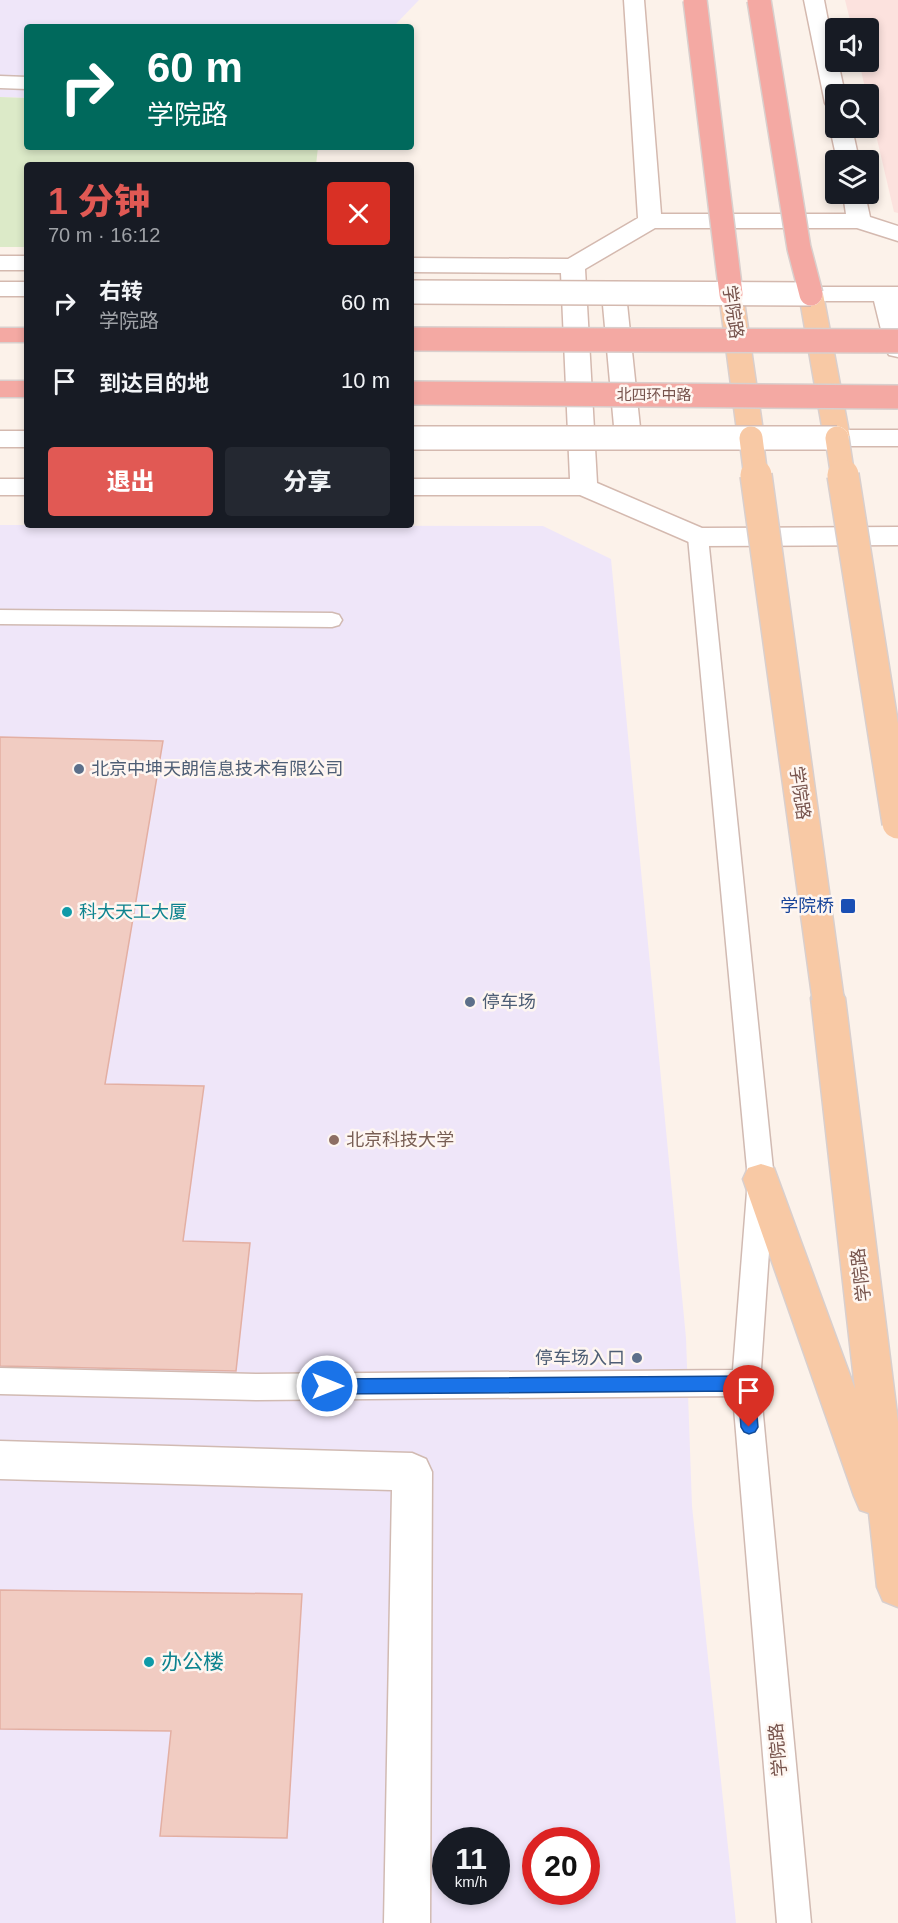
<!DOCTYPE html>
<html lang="zh">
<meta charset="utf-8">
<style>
:root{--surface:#171b24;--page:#242831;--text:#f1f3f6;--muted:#9ea1a6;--accent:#e15954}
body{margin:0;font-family:Helvetica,"Noto Sans SC",sans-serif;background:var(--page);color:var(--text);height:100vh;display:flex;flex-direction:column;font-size:22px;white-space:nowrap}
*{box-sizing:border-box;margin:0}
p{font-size:20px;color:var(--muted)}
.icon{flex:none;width:33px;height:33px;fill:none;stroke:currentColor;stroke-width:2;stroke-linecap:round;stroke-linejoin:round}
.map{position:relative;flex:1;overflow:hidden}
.drawer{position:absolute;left:24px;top:162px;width:390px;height:366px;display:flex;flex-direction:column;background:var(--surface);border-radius:6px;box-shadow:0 3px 9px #0003}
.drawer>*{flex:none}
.top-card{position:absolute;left:24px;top:24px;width:390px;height:126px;border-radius:6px;box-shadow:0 3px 9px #0003;background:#00695c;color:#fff;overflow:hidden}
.buttons{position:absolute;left:825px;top:18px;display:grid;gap:12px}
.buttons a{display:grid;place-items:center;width:54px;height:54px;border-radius:6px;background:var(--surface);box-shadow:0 3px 9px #0003;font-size:30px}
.speed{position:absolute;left:432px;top:1827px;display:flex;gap:12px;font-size:30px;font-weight:700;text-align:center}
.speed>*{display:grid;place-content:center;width:78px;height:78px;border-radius:50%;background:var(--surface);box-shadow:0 3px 9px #0003;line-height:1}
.speed small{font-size:15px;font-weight:400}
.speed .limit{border:9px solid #d22;background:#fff;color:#111}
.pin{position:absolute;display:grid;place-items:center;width:51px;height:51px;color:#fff;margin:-62px -26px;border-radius:50% 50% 50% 0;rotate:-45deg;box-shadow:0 0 6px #0007}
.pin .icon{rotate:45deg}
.me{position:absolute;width:66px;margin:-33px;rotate:90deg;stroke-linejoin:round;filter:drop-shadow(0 0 4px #0008)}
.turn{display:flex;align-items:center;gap:21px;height:126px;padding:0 24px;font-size:27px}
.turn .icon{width:78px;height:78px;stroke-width:2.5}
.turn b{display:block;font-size:42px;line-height:51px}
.round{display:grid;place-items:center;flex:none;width:63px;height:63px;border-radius:6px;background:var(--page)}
.overview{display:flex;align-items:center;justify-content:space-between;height:102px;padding:0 24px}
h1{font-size:36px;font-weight:800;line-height:45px;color:var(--accent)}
.button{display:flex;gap:12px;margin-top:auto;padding:12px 24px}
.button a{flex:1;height:69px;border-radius:6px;background:var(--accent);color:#fff;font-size:24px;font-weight:800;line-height:69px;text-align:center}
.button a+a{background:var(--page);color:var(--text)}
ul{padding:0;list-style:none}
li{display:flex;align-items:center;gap:18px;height:78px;padding:0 24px}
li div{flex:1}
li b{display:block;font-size:22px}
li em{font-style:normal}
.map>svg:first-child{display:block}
</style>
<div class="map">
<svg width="898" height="1923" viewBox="0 0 898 1923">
<rect width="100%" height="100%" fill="#fcf2ea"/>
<path fill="#fce2de" d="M845 0H898V213L894 212 859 62H868V28H852Z"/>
<path fill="#efe6f9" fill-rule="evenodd" d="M0 0H419L393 27H27V98L0 97Z
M0 525 543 526 611 559 686 1338 692 1506 736 1923H0ZM446 1840H496V1892H446ZM536 1840H586V1892H536Z"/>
<path fill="#dceac8" d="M0 97 27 98V147H318L316 165H27V247H0Z"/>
<path fill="#f1ccc2" stroke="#e3afa3" stroke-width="1.5" d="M0 737 163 741 105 1084 204 1086 183 1241 250 1243 236 1371 0 1366Z
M0 1590 302 1594 287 1838 160 1836 171 1731 0 1729Z"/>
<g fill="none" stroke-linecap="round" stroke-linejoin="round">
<defs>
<path id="lane" d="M698 531 705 532 708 537 774 1179 760 1383 811 1923H777L733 1396 257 1400 0 1394V1368L257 1374 733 1370 748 1179 688 537 691 532Z
M0 610 332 613 339 615 342 620 339 625 332 627 0 624Z"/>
<path id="street" d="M0 76 27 77V89L0 88Z
M0 1441 412 1453 426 1459 432 1472 430 1923H384L392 1490 0 1479Z"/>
<path id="secondary" d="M624 0H644L661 214H846L843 194H865L870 217 898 226V241L857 228H655L585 269 597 483 702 528 898 527V545L698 546 580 495H411V479H570L561 273 411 272V258L568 259 638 218Z
M804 0H824L836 62H838L845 94H836V109L828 108 825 103Z
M833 123H836V128H852L859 160H837L830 128Z
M0 256H27V270H0Z
M0 282H27V296H0Z
M614 287 623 289 626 294 641 437 637 443 628 445 619 443 615 437 602 294 605 289Z
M811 287H898V357L889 355 886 350 874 301H811L802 299 799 294 802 289Z
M837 430H898V446H837L828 444 824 438 828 432Z
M0 431H27V447H0Z
M0 479H27V495H0Z"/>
<path id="primary" d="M731 287 740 289 743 294 764 438 760 444 751 446 742 444 738 438 719 294 722 289Z
M811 287 820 289 823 294 850 438 846 444 837 446 828 444 824 438 799 294 802 289Z
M828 985 840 989 845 998 898 1422V1607L883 1601 877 1587 869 1513 860 1510 854 1496 743 1179 748 1168 761 1164 774 1168 855 1389 811 998 816 989Z"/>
<path id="highway" d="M0 328H27V342H0Z
M0 381H27V397H0Z"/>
</defs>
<use href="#lane" stroke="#d1bab2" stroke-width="3"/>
<use href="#street" stroke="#d1bab2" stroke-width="3"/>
<use href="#secondary" stroke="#d4b9af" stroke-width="3"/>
<use href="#primary" stroke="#d9cfcd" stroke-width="3"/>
<use href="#highway" stroke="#d9cfcd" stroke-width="3"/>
<use href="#lane" fill="#fff" fill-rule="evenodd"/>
<use href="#street" fill="#fff" fill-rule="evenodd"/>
<use href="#secondary" fill="#fff" fill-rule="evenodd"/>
<use href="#primary" fill="#f8c9a5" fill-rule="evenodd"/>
<use href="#highway" fill="#f4a9a3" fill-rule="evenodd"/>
<defs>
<path id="secondary-bridge" d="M411 292 811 294
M411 438H837"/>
<path id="primary-bridge-far1" d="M751 438 756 477
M837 438 843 477"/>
<path id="primary-bridge" d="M756 475 828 998
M843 475 898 823"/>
<path id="highway-bridge" d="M695 0 731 294
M759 0 799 248 811 294
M411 339 898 341
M411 393 898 397"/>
</defs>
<use href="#secondary-bridge" stroke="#d4b9af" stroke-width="26" stroke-linecap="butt"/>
<use href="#primary-bridge-far1" stroke="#d9cfcd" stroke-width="26" stroke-linecap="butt"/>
<use href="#primary-bridge" stroke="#d9cfcd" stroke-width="34" stroke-linecap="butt"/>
<use href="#highway-bridge" stroke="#d9cfcd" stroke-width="26" stroke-linecap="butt"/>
<use href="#secondary-bridge" stroke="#fff" stroke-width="23"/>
<use href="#primary-bridge-far1" stroke="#f8c9a5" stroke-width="23"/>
<use href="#primary-bridge" stroke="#f8c9a5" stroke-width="31"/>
<use href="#highway-bridge" stroke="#f4a9a3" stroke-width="23"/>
</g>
<path fill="#1a73e8" stroke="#114b97" stroke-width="1.5" d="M746 1376 751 1378 754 1383 758 1427 755 1432 749 1434 744 1432 741 1427 738 1391 327 1394 321 1392 319 1386 321 1381 327 1379Z"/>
<g fill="#5c6f8a" stroke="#fef6f1" stroke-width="2">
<circle cx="79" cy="769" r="6"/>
<circle cx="470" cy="1002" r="6"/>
<circle cx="637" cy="1358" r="6"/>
</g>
<rect fill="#1a4fb4" stroke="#fef6f1" stroke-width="2" x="840" y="898" width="16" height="16" rx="3"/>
<g fill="#0f9aa8" stroke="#fef6f1" stroke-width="2">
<circle cx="67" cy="912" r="6"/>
<circle cx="149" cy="1662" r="6"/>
</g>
<circle fill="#8d6e63" stroke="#fef6f1" stroke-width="2" cx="334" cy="1140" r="6"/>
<g text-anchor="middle" stroke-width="5" stroke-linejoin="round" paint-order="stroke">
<g font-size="15" fill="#77544d" stroke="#fef6f1">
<text x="654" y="400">北四环中路</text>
</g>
<g font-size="18" fill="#77544d" stroke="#fef6f1">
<text transform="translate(733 312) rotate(82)" y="6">学院路</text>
<text transform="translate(800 793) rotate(82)" y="6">学院路</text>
<text transform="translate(861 1275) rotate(-97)" y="6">学院路</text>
<text transform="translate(778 1750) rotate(-95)" y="6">学院路</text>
</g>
<g font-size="18" fill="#4e5e75" stroke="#fef6f1" text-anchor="start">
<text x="91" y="775">北京中坤天朗信息技术有限公司</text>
<text x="482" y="1008">停车场</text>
<text x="625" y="1364" text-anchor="end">停车场入口</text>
</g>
<g font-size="18" fill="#164399" stroke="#fef6f1" text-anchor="end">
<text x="834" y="912">学院桥</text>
</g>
<g font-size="18" fill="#0d838f" stroke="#fef6f1" text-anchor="start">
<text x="79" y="918">科大天工大厦</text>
</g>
<g font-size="18" fill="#785e54" stroke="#fef6f1" text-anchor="start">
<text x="346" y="1146">北京科技大学</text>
</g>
<g font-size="21" fill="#0d838f" stroke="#fef6f1" text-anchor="start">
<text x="161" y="1669">办公楼</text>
</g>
</g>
</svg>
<div class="buttons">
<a><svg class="icon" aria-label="sound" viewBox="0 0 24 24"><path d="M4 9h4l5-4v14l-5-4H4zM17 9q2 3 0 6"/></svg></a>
<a><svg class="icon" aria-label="search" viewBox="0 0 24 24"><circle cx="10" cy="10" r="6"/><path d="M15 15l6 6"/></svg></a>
<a><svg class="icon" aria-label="layers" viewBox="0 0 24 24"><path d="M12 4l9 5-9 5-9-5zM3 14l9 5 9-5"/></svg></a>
</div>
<div class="speed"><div>11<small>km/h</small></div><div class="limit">20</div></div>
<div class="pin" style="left:749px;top:1427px;background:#d93025"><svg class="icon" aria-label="arrive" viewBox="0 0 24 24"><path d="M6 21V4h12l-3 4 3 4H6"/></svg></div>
<svg class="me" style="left:327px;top:1386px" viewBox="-20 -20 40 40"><circle r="17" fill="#1a73e8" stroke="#fff" stroke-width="3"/><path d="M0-11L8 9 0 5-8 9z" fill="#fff"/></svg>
<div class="top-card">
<div class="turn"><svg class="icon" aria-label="right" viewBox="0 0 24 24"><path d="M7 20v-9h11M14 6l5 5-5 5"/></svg><div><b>60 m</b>学院路</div></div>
</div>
<section class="drawer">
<div class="overview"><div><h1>1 分钟</h1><p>70 m · 16:12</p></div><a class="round" style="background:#d93025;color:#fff"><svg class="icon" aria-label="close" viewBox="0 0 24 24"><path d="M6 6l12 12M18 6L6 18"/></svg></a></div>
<ul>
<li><svg class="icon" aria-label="right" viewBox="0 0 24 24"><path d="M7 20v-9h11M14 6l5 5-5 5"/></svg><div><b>右转</b><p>学院路</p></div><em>60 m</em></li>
<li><svg class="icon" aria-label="arrive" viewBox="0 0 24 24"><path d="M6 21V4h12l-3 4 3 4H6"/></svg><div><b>到达目的地</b></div><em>10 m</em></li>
</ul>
<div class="button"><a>退出</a><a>分享</a></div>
</section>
</div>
